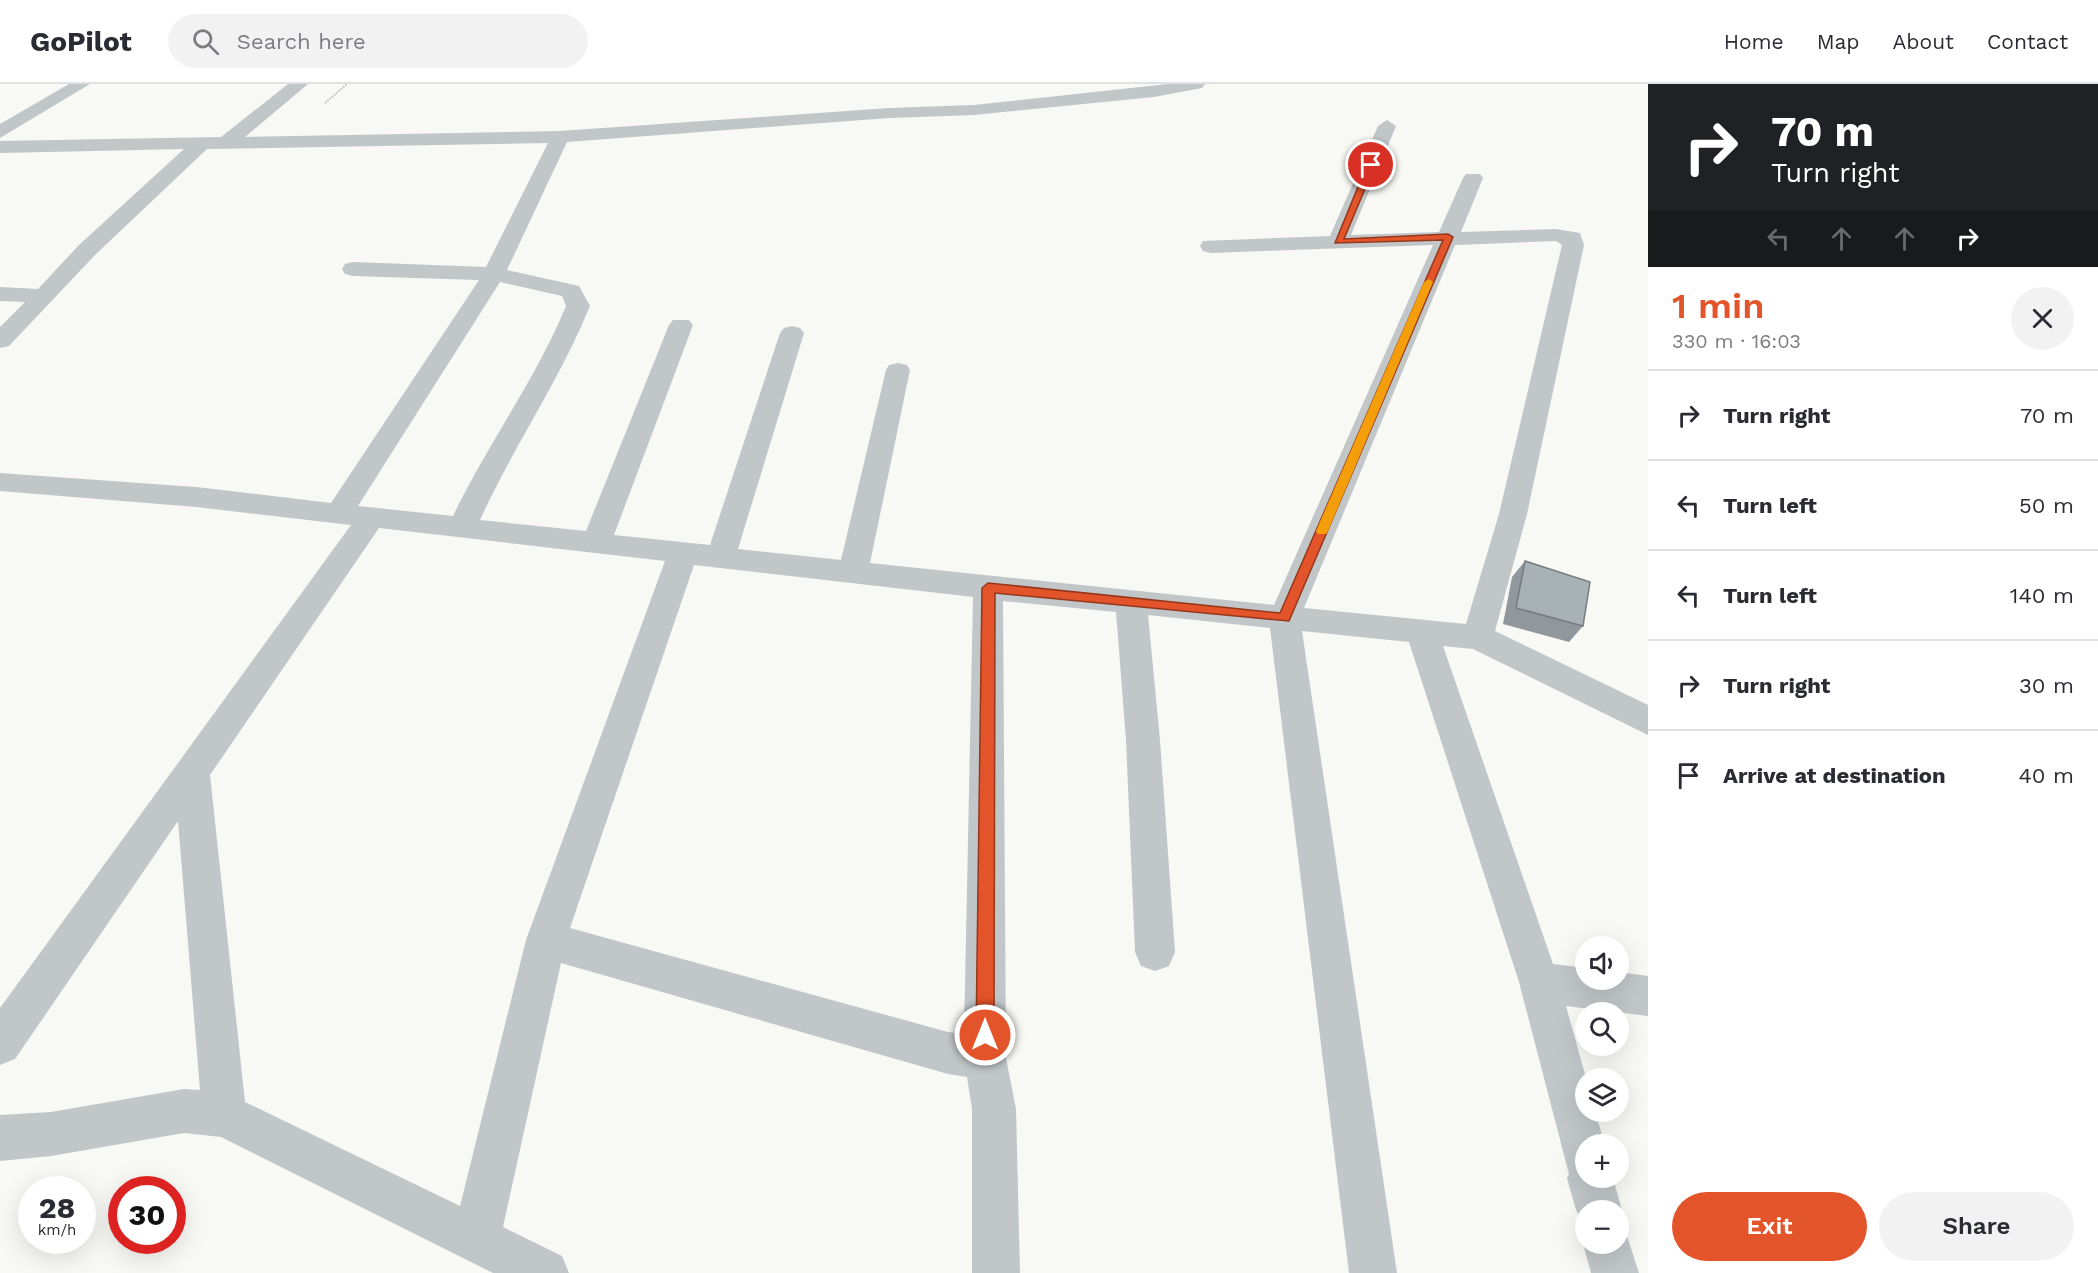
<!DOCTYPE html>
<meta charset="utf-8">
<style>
:root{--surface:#fff;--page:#f2f2f3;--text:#2b2b33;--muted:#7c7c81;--line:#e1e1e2;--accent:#e3542a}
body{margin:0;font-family:"Work Sans",sans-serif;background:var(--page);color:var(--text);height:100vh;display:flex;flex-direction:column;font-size:22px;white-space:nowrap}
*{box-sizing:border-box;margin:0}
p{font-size:20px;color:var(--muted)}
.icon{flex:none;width:33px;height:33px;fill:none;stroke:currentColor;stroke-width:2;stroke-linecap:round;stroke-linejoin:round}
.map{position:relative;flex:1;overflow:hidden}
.side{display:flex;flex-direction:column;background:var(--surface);width:450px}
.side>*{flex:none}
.hud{background:#202124;color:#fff;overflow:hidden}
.buttons{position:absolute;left:1575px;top:852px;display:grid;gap:12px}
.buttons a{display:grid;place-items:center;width:54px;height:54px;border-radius:50%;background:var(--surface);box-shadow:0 6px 24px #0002;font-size:30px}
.speed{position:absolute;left:18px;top:1092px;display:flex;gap:12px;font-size:30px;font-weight:700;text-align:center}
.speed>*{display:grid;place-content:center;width:78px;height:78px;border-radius:50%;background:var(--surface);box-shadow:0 6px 24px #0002;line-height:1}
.speed small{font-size:15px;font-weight:400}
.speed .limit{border:9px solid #d22;background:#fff;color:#111}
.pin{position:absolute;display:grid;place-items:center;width:51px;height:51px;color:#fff;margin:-26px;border:3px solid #fff;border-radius:50%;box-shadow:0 2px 6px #0007}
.me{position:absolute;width:66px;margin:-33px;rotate:0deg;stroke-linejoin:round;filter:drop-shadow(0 0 4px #0008)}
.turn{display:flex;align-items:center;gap:21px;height:126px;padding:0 24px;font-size:27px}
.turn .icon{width:78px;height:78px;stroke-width:2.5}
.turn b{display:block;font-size:42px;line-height:51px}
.lanes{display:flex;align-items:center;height:57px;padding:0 24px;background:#0003;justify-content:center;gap:30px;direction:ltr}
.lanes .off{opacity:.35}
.round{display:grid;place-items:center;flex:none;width:63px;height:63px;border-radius:32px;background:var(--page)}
.headline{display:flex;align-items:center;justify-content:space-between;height:102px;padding:0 24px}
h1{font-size:36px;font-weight:600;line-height:45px;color:var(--accent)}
.primary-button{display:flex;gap:12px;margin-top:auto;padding:12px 24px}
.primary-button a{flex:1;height:69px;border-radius:36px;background:var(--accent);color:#fff;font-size:24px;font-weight:600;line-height:69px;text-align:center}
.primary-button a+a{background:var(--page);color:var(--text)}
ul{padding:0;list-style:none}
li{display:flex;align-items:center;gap:18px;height:90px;padding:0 24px;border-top:2px solid var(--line)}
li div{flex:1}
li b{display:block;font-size:22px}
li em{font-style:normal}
header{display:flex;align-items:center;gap:36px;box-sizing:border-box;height:84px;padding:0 30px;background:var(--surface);border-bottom:2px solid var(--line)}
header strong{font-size:28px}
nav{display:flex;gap:33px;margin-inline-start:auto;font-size:21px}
.search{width:420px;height:54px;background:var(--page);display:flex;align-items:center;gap:15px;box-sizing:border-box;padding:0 21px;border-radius:33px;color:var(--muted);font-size:22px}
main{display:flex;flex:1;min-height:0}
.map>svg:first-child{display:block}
</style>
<header>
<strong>GoPilot</strong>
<div class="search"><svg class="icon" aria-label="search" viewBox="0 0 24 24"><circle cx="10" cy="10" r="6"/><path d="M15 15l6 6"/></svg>Search here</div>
<nav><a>Home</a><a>Map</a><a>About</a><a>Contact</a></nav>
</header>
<main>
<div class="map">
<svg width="1648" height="1189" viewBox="0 0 1648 1189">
<rect width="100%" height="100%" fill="#f8f8f5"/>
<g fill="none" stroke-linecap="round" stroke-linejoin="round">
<path stroke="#b9bdc0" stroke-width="2" stroke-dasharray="1.5 1.5" stroke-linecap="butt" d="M325 19 347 0"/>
<path fill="#c1c6c9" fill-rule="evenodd" d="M69 0H90L0 54V40Z
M288 0H308L245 53 560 47 889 24 974 21 1168 0H1205L1202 4 1154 13 974 31 889 34 567 58 507 186 579 202 590 222C560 296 513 363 480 436L586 447 669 241 673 236H689L693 241 614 451 710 461 780 249 784 244 792 242 800 244 804 249 738 465 841 476 886 286 889 281 898 279 907 281 910 286 870 479 1274 521 1433 161 1211 169 1203 167 1200 162 1203 157 1330 152 1378 42 1387 36 1396 42 1351 151 1439 148 1463 94 1466 90H1480L1483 94 1461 148 1556 145 1580 149 1584 161 1527 430 1495 547 1648 621V651L1473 565 1443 562 1553 880 1586 884V896H1618V888L1648 892V932L1566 922 1586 994V1028H1595L1605 1060H1586V1094H1613L1622 1126 1618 1136V1126H1586V1144L1576 1126 1567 1094 1569 1090 1519 898 1409 558 1302 547 1397 1189H1349L1270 544 1148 531 1160 656 1175 868 1169 882 1155 887 1141 882 1135 868 1126 656 1116 528 1003 517 1006 974 1016 1025 1020 1189H972V1025L967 993 948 990 561 879 503 1143 562 1172 569 1189H493L221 1053 184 1049 51 1072 0 1077V1031L51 1028 184 1005 200 1006 178 737 15 975 0 981V924L351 441 196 423 0 407V389L196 403 331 419 479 196 353 192 345 190 342 185 345 180 353 178 486 183 548 59 207 65 95 171 9 262 0 264V243L25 218 0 217V203L38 205 79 161 184 65 0 69V57L221 53ZM1556 157 1562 161 1499 430 1466 540 1304 524 1455 161ZM500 198 562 212 566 222C536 295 487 361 453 432L358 422ZM379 444 665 477 526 856 460 1122 245 1018 210 691ZM694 481 973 513 964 950 948 948 570 844Z
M1618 1141 1624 1143 1639 1189H1591L1583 1160 1586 1154V1160H1618Z"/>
</g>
<path fill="#90989d" d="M1525 477 1583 542 1569 558 1503 540 1512 493Z"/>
<path fill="#a8b1b6" stroke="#767c7f" stroke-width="1.5" d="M1525 477 1590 498 1583 542 1516 524Z"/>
<path fill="#e3542a" stroke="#94371b" stroke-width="1.5" d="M1371 78 1375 81 1344 155 1448 150 1453 153 1289 537 995 509 994 951 991 957 985 959 979 957 976 951 982 504 988 499 1280 529 1443 156 1335 159 1367 81Z"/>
<path fill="#f59e0b" d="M1429 195 1433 198 1328 447 1326 450H1318L1316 447 1424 198Z"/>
</svg>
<div class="buttons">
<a><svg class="icon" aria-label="sound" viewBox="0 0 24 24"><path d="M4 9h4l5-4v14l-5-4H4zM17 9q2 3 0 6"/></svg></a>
<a><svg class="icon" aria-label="search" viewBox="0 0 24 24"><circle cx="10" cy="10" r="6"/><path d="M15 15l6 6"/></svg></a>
<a><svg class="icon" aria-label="layers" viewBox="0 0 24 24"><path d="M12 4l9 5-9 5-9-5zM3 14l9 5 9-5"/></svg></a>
<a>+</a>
<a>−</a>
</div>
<div class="speed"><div>28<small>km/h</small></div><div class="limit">30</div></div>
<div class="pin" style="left:1371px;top:81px;background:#d93025"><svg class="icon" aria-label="arrive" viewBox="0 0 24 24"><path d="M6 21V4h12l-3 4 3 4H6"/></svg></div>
<svg class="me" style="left:985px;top:951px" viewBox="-20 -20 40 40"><circle r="17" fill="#e3542a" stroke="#fff" stroke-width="3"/><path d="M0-11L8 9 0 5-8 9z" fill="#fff"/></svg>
</div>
<section class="side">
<div class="hud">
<div class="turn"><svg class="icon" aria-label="right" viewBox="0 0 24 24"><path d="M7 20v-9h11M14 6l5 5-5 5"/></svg><div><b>70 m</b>Turn right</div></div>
<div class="lanes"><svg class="icon off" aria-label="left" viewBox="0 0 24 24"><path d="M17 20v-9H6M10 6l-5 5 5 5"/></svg><svg class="icon off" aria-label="ahead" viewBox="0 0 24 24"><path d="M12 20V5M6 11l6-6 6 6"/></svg><svg class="icon off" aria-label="ahead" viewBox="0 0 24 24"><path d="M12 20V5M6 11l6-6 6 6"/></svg><svg class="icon" aria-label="right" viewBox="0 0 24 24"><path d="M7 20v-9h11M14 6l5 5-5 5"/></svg></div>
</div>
<div class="headline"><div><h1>1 min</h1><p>330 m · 16:03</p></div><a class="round"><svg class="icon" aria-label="close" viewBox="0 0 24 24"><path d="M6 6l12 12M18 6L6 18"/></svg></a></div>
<ul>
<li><svg class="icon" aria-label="right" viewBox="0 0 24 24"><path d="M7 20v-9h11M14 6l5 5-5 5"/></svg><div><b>Turn right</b></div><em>70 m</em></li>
<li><svg class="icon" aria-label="left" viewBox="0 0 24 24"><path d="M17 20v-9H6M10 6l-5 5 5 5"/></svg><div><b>Turn left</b></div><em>50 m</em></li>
<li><svg class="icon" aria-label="left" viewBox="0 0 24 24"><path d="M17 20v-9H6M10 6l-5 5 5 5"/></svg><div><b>Turn left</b></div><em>140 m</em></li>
<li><svg class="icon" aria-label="right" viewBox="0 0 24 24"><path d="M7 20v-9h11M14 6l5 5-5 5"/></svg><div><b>Turn right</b></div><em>30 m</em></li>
<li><svg class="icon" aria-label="arrive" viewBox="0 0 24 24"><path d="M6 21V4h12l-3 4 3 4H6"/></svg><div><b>Arrive at destination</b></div><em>40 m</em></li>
</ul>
<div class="primary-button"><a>Exit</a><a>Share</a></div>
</section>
</main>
